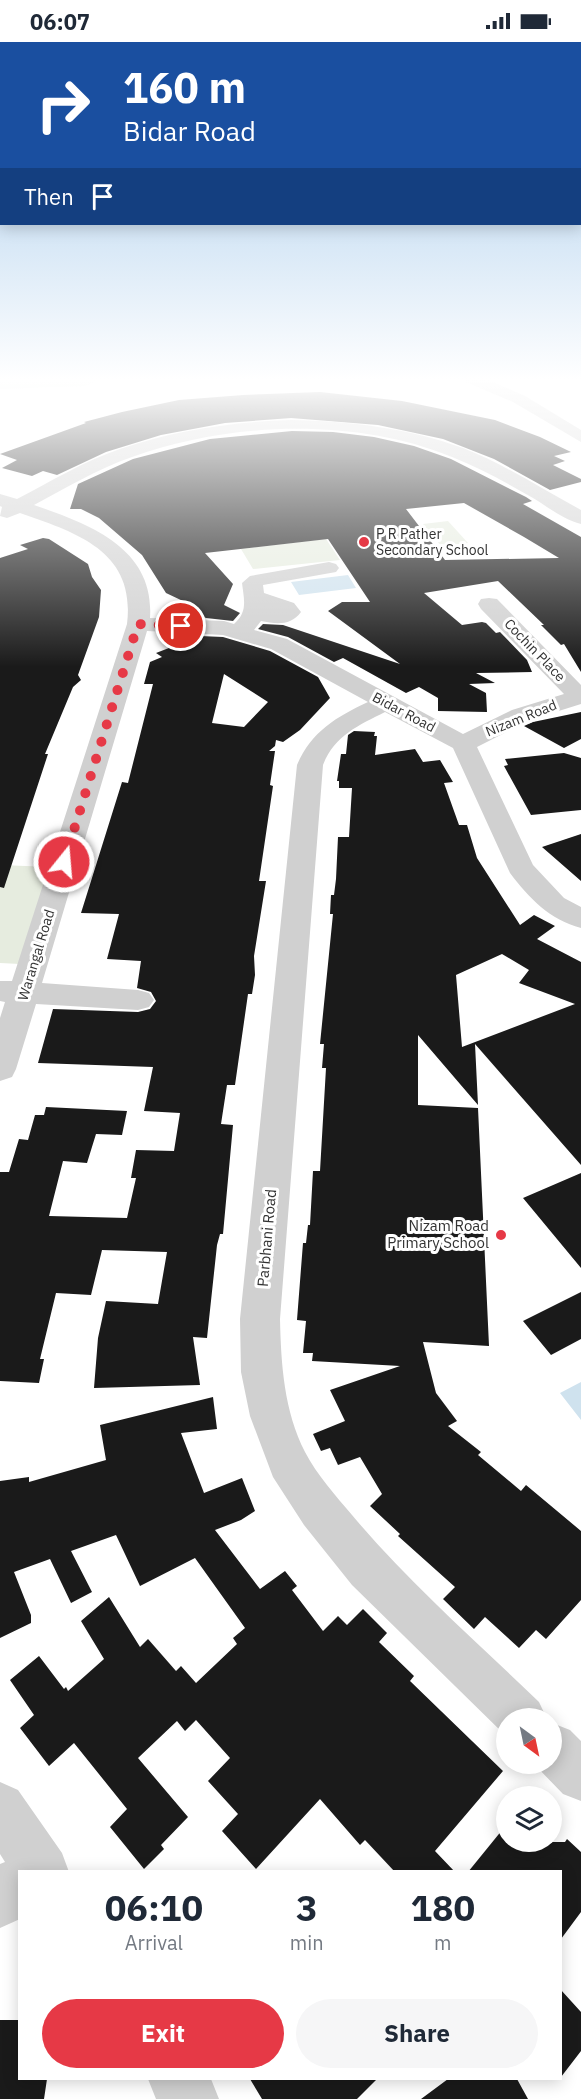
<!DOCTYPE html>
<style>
:root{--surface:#fff;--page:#f6f6f7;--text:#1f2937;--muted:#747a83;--accent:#e63946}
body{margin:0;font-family:"IBM Plex Sans",sans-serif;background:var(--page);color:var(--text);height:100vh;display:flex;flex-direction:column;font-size:22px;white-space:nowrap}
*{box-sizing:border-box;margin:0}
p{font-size:20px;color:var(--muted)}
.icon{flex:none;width:33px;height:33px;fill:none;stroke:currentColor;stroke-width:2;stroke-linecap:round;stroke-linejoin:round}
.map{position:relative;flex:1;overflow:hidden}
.drawer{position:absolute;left:18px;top:1828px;width:544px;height:210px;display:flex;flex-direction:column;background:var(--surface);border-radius:0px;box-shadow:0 3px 15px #0003}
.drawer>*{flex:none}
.guide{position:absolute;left:0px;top:0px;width:582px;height:183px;box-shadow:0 3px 15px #0003;background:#1a4fa0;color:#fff;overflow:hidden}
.needle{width:39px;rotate:147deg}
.fabs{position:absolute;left:496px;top:1666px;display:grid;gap:12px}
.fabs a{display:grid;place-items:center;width:66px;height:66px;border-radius:50%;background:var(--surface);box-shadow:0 3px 15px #0003;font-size:30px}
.pin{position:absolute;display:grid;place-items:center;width:51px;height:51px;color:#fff;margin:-26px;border:3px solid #fff;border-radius:50%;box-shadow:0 2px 6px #0007}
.me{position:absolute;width:66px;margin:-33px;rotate:17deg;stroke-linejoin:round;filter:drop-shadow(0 0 4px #0008)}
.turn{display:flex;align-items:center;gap:21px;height:126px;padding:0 24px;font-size:27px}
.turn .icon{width:78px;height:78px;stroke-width:2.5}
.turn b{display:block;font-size:42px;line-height:51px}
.then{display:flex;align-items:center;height:57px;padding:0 24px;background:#0003;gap:12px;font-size:22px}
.eta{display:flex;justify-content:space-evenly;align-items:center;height:102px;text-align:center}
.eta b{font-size:36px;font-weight:800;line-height:42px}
.button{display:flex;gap:12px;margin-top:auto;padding:12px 24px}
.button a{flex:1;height:69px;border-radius:36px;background:var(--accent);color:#fff;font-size:24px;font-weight:800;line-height:69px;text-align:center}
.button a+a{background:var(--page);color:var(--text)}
.status{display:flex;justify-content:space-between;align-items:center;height:42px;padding:0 30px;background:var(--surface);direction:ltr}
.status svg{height:16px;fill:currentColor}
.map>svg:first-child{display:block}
</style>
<div class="status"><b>06:07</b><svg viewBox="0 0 49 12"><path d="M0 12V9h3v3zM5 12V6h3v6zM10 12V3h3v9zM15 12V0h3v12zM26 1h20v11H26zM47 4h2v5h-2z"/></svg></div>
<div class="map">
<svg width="581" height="2057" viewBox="0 0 581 2057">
<rect width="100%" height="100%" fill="#fff"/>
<path fill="#e6ecdf" d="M0 337H104L85 344 0 347Z
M448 479 468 501 442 505 423 482Z
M326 497 340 518 253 527 241 507Z
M0 823 51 825 20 922 0 921Z"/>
<path fill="#cfe2ee" d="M348 533 356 546 299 553 291 540Z
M581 1340V1378L560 1351Z"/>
<path fill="#1a1a1a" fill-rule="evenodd" d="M320 350 402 359 495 378 540 395 571 410 554 414 565 419 553 423 581 437V440L550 448 494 417 443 397 378 383 291 376 225 381 161 393 106 410 57 433 43 429 32 434 2 426 17 418 0 412 86 381 84 380 122 370 179 358 243 353Z
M292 389 333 390 374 395 414 404 451 417 526 455 532 459 523 462 581 495V630L564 602 561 603 541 583H544L498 539 424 551 462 583 482 580 486 581 496 591 500 590 527 618 532 630 476 631 495 641 469 642 486 651 487 670 438 669V656L419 645 406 651 343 616 334 620 288 595 258 587 263 582 283 583 400 622 328 569 342 560H370L328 497 205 511 233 542 224 563 240 571 233 579 206 576 179 563 185 560 166 551 142 513 99 476 81 467H70L78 442 133 417 210 397ZM464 461 524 495 559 516 445 518 406 467Z
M43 496 49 497 88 522 92 535 101 548 99 575 78 633 81 638 73 645 45 712H48L4 846 0 845V516L28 507 20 503Z
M200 594 223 595 270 609 318 635 330 656 300 688 283 700 276 698 275 704 269 709H275L270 743 273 744 259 839H266L254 914 255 933 252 952H248L235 1043H227L221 1082 233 1083 223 1192H220L217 1203 207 1296 193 1295 200 1343 94 1346 98 1296 106 1259 158 1262 167 1210 102 1208 91 1253 56 1251 40 1317H44L39 1341 0 1339V1130H9L19 1097 28 1098 35 1073H44L46 1065 127 1069 122 1093 96 1092 87 1121 63 1119 49 1174 127 1176 136 1136H131L136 1108 174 1109 180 1071 144 1069 153 1025 38 1021 53 967 138 970 150 967 156 959 151 950 137 946 141 919 107 917 119 872 81 871 122 740 128 741 153 642H144L150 620 162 615 156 611ZM224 632 268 660 244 685 212 681Z
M581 670V697L564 706 524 684 533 680Z
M354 689 375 690 374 694H377L375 713 415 707 423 720 440 718 453 740 444 741 459 783H467L477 816 520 883 534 873 555 884 537 897 581 920V1123L475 1002 478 1063 418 993V1063L478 1066 489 1304 423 1300 436 1351 457 1379 448 1384 481 1410 478 1413 521 1449 526 1443 581 1489V1558L546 1597 536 1588 519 1606 485 1575 474 1587 443 1557 455 1545 398 1494 400 1492 370 1464 382 1452 360 1415 338 1423 330 1406 321 1409 313 1392 345 1379 330 1348 400 1324 312 1319 313 1311H303L306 1279 297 1278 303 1201H306L308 1183H310L313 1129H320L326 1026H322L324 1002H320L333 872H330L331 853H334L336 837 338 795H349L352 746H339V739H337L341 712H346L348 693ZM502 912 529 928 519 941 575 962 462 1005 456 933Z
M564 711 581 716V768L531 773 504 724 508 723 505 717Z
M581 792V839L542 805Z
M581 1131V1226L523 1156Z
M581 1250V1297L551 1313 523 1279Z
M213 1355 217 1387 181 1391 204 1451 242 1436 255 1469 241 1478 215 1488 260 1547 285 1529 297 1544 292 1548 323 1589 338 1574 347 1583 363 1567 387 1591 379 1600 414 1634 410 1639 503 1729 435 1809 455 1830H395L365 1798 360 1803 320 1757 256 1827 222 1789 238 1772 208 1739 230 1716 196 1678 185 1689 177 1679 138 1716 188 1775 161 1803 164 1807 144 1827 110 1785 127 1767 74 1701 49 1724 20 1686 34 1673 10 1638 39 1614 64 1647 66 1645 68 1649 104 1617 81 1579 109 1555 140 1605 148 1597 176 1629 181 1624 196 1641 237 1602 233 1596 245 1586 195 1516 140 1544 116 1493 71 1509 92 1550 71 1561 50 1517 14 1530 31 1573V1581L0 1596V1439L29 1435V1440L106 1418 100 1383Z
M507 1782V1800H565L567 1797 581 1810V1870L561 1897V1830H468Z
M561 1948 581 1970V2009L561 2035Z
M0 1978H20V2037H47L44 2057H0Z
M250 2037H377L357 2057H262Z
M448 2037H517L528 2057H421Z"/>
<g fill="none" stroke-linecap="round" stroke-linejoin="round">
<path fill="#d0d0d0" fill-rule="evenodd" d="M464 337H486L525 354 581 388V400L513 360 466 340Z
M291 378C350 379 407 386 463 406 504 422 542 447 581 468V482C564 478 548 465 533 456 507 441 480 426 452 415 354 375 230 380 132 415 97 427 66 446 34 463 89 482 155 506 150 576L224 579 234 582C248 570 244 558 242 541L250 534 329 520 336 522 339 526 336 530 263 543 264 551 294 561 301 570C291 584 276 582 261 579L254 588 287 597 463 692 512 668 564 652 481 567 478 562 481 557 489 556 497 557 581 643V662L530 678 477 705 533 823 564 856 581 865V886C550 878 529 856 510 831L453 706 385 670C359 683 334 694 323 723L280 1277C281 1322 284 1369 305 1410 317 1433 336 1454 352 1473 408 1540 476 1599 539 1660L547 1677H507V1695L352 1543 304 1483 273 1435 250 1374 241 1330 240 1277 297 723C311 690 336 675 368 660L271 607 223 593 147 589 42 941 138 948 149 951 154 958 149 965 138 968 36 962 16 1027 12 1035 0 1039V976L5 960 0 959V939H12L127 582C136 509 77 491 20 471L7 476 0 474 2 465 0 464V452L17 457C50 440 84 419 120 407 175 388 232 380 291 378Z
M552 1681 570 1688 581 1699V1759L563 1752 534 1722H552Z
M0 1740 18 1748 62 1811 69 1830H20V1877L0 1886V1822L5 1820 0 1812Z
M148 2037H211L219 2057H156Z"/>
</g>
<linearGradient id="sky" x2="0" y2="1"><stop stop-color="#9ec6ea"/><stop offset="0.54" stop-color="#fff"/><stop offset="1" stop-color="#fff" stop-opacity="0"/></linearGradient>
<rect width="581" height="625" fill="url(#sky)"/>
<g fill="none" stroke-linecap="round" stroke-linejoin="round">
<path stroke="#e63946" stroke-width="10" stroke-dasharray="0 18" d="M64 820 138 582 181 584"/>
</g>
<g fill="#e63946" stroke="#fff" stroke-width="2">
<circle cx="364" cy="500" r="6"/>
<circle cx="501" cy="1193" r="6"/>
</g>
<g text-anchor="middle" stroke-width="6" stroke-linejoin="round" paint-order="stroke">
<g font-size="14" fill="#333" stroke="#fff" text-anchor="start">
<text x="376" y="497">P R Pather<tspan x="376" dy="16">Secondary School</tspan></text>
</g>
<g font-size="14" fill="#333" stroke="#fff">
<text transform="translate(535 608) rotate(46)" y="5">Cochin Place</text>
<text transform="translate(404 670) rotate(28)" y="5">Bidar Road</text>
<text transform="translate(521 676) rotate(-22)" y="5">Nizam Road</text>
<text transform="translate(36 913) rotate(-73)" y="5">Warangal Road</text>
</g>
<g font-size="15" fill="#333" stroke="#fff" text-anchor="end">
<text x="489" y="1189">Nizam Road<tspan x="489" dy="17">Primary School</tspan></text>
</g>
<g font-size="15" fill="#333" stroke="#fff">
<text transform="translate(267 1196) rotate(-85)" y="5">Parbhani Road</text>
</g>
</g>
</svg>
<div class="fabs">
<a><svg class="needle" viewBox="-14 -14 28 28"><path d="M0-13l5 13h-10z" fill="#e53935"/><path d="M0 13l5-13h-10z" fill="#747a83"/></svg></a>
<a><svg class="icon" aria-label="layers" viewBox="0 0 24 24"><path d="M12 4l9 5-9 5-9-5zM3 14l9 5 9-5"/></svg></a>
</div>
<div class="pin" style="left:181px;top:584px;background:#d93025"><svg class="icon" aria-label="arrive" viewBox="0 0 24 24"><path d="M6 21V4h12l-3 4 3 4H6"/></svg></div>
<svg class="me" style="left:64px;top:820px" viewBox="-20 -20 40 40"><circle r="17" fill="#e63946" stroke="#fff" stroke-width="3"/><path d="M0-11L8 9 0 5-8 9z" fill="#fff"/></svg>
<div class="guide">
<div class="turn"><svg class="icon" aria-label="right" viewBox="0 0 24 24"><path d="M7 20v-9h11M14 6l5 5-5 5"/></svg><div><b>160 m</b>Bidar Road</div></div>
<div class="then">Then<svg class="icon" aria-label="arrive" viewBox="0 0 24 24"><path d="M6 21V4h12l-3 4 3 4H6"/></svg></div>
</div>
<section class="drawer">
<div class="eta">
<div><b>06:10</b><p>Arrival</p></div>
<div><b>3</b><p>min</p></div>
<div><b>180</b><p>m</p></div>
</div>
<div class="button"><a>Exit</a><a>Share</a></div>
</section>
</div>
